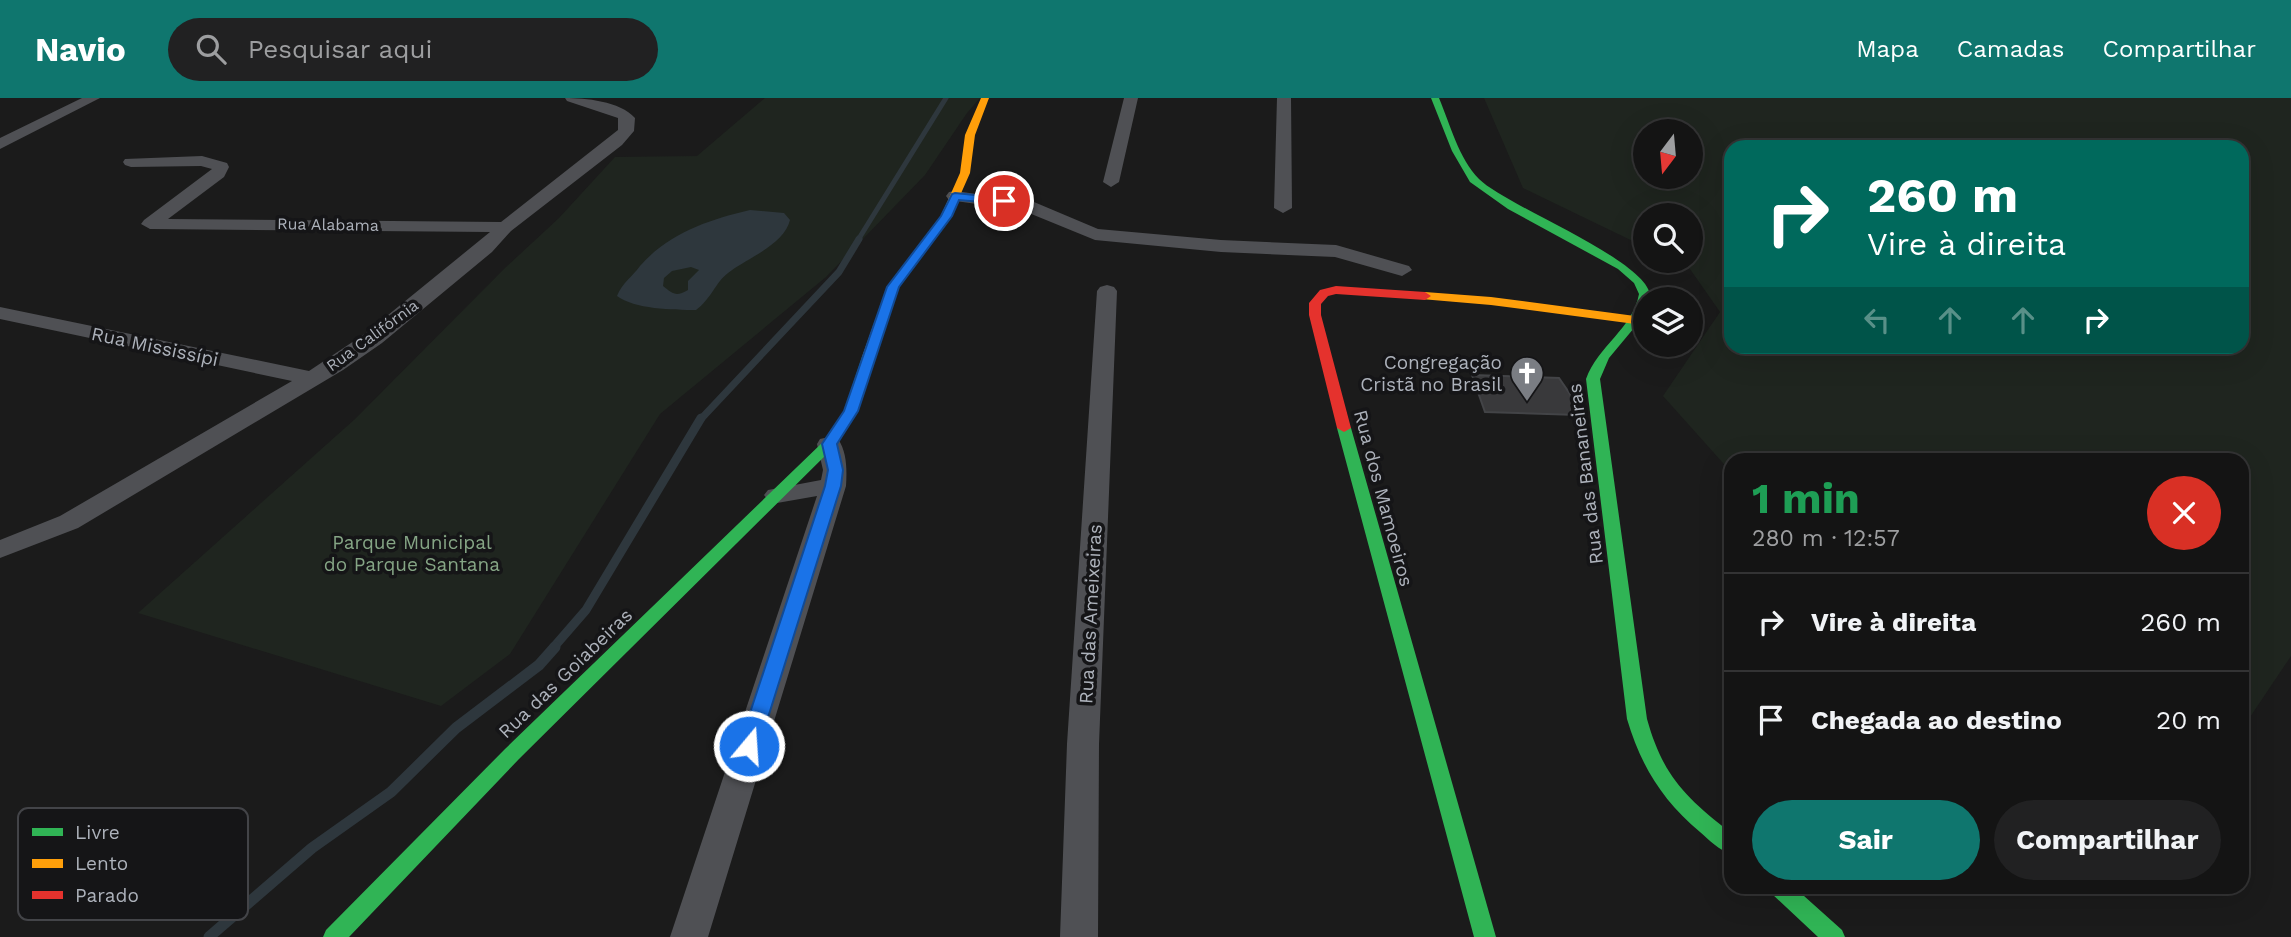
<!DOCTYPE html>
<html lang="pt">
<meta charset="utf-8">
<style>
:root{--surface:#141414;--page:#212122;--text:#f1f3f6;--muted:#9d9ea0;--line:#333334;--accent:#0f766e}
body{margin:0;font-family:"Work Sans",sans-serif;background:var(--page);color:var(--text);height:100vh;display:flex;flex-direction:column;font-size:26px;white-space:nowrap}
*{box-sizing:border-box;margin:0}
p{font-size:23px;color:var(--muted)}
.icon{flex:none;width:38px;height:38px;fill:none;stroke:currentColor;stroke-width:2;stroke-linecap:round;stroke-linejoin:round}
.map{position:relative;flex:1;overflow:hidden}
.side{position:absolute;left:1724px;top:355px;width:525px;height:441px;display:flex;flex-direction:column;background:var(--surface);border-radius:21px;box-shadow:0 7px 28px #0002,0 0 0 2px var(--line)}
.side>*{flex:none}
.guide{position:absolute;left:1724px;top:42px;width:525px;height:214px;border-radius:21px;box-shadow:0 7px 28px #0002,0 0 0 2px var(--line);background:#00695c;color:#fff;overflow:hidden}
.needle{width:46px;rotate:196deg}
.tools{position:absolute;left:1633px;top:21px;display:grid;gap:14px}
.tools a{display:grid;place-items:center;width:70px;height:70px;border-radius:50%;background:var(--surface);box-shadow:0 7px 28px #0002,0 0 0 2px var(--line);font-size:35px}
.pin{position:absolute;display:grid;place-items:center;width:60px;height:60px;color:#fff;margin:-30px;border:4px solid #fff;border-radius:50%;box-shadow:0 2px 7px #0007}
.me{position:absolute;width:77px;margin:-38px;rotate:18deg;stroke-linejoin:round;filter:drop-shadow(0 0 5px #0008)}
.turn{display:flex;align-items:center;gap:24px;height:147px;padding:0 28px;font-size:32px}
.turn .icon{width:91px;height:91px;stroke-width:2.5}
.turn b{display:block;font-size:49px;line-height:60px}
.lanes{display:flex;align-items:center;height:66px;padding:0 28px;background:#0003;justify-content:center;gap:35px;direction:ltr}
.lanes .off{opacity:.35}
.round{display:grid;place-items:center;flex:none;width:74px;height:74px;border-radius:37px;background:var(--page)}
.overview{display:flex;align-items:center;justify-content:space-between;height:119px;padding:0 28px}
h1{font-size:42px;font-weight:700;line-height:52px;color:#1e9e55}
.primary-button{display:flex;gap:14px;margin-top:auto;padding:14px 28px}
.primary-button a{flex:1;height:80px;border-radius:42px;background:var(--accent);color:#fff;font-size:28px;font-weight:700;line-height:80px;text-align:center}
.primary-button a+a{background:var(--page);color:var(--text)}
ul{padding:0;list-style:none}
li{display:flex;align-items:center;gap:21px;height:98px;padding:0 28px;border-top:2px solid var(--line)}
li div{flex:1}
li b{display:block;font-size:26px}
li em{font-style:normal}
header{display:flex;align-items:center;gap:42px;box-sizing:border-box;height:98px;padding:0 35px;background:var(--accent);color:#fff}
header strong{font-size:33px}
nav{display:flex;gap:38px;margin-inline-start:auto;font-size:24px}
.search{width:490px;height:63px;background:var(--page);display:flex;align-items:center;gap:18px;box-sizing:border-box;padding:0 24px;border-radius:38px;color:var(--muted);font-size:26px}
.map>svg:first-child{display:block}
</style>
<header>
<strong>Navio</strong>
<div class="search"><svg class="icon" aria-label="search" viewBox="0 0 24 24"><circle cx="10" cy="10" r="6"/><path d="M15 15l6 6"/></svg>Pesquisar aqui</div>
<nav><a>Mapa</a><a>Camadas</a><a>Compartilhar</a></nav>
</header>
<div class="map">
<svg width="2291" height="839" viewBox="0 0 2291 839">
<rect width="100%" height="100%" fill="#1b1b1b"/>
<path fill="#1f251f" fill-rule="evenodd" d="M765 0H980L967 15 925 77 826 179 660 316 510 556 441 608 138 515 355 321 505 170 559 120 615 59 697 58Z
M1484 0H2291V558L2242 631V362H1731V374L1663 298 1720 214 1690 171 1674 163H1690V117H1645V149L1523 90ZM1645 33H1690V79H1645ZM1731 49H2242V248H1731Z"/>
<path fill="#2e373d" fill-rule="evenodd" d="M750 112 784 115 790 122C784 147 747 160 728 175 715 185 712 200 696 212 673 212 634 211 617 198 622 185 632 179 640 168 669 135 708 122 750 112ZM691 169 699 172 688 183V192C676 199 673 196 663 188L664 180 672 173Z"/>
<g fill="none" stroke-linecap="round" stroke-linejoin="round">
<path stroke="#2e373d" stroke-width="5" d="M858 142 946 0"/>
<path stroke="#2e373d" stroke-width="7" d="M700 322 839 174 859 141"/>
<path stroke="#2e373d" stroke-width="9" d="M553 550 586 512 701 320"/>
<path stroke="#2e373d" stroke-width="11" d="M209 839 312 750 391 694 456 630 539 567 555 549"/>
</g>
<path fill="#39393b" stroke="#434447" stroke-width="2" d="M1472 277 1559 280 1570 296 1577 317 1485 314Z"/>
<g fill="none" stroke-linecap="round" stroke-linejoin="round">
<path fill="#4f5054" fill-rule="evenodd" d="M82 0H100L0 51V40Z
M565 0C585 0 620 3 635 20L634 33 622 47 511 133 492 154 382 245 343 272 78 430 0 460V442L60 418 292 283 0 221V209L309 273 366 235 490 134 150 131 141 126 144 122 212 71 201 68 131 69 125 67 123 64 125 61 202 58 227 65 229 69 224 79 168 121 501 124 618 32V20L567 3Z
M1124 0H1138L1119 84 1111 89 1103 84Z
M1277 0H1291L1292 110 1283 115 1274 110Z
M955 93 1034 104 1098 131 1221 142 1336 147 1409 168 1412 172 1402 178 1335 159 1221 154 1095 142 1024 113 949 102 946 98 949 94Z
M1107 187 1114 189 1117 193 1099 646 1098 839H1060L1067 646 1097 193 1100 189Z
M829 339 838 341C847 354 847 372 846 388L708 839H670L817 398 777 405 768 402 764 397 768 392 821 382 823 372 817 346 820 341Z"/>
<path fill="#30b455" fill-rule="evenodd" d="M1431 0H1439C1450 26 1459 61 1479 81 1507 109 1656 165 1650 201H1645L1644 218 1609 260 1600 281 1647 621C1663 678 1685 699 1731 735V756C1719 752 1709 742 1700 734 1662 702 1641 668 1627 621L1586 281C1598 248 1633 230 1639 196L1634 185 1618 171 1508 111 1470 84 1452 53Z
M869 255 876 259 858 313 834 349 519 661 349 839H323L326 832 505 651 824 343 844 313 862 259Z
M1344 326 1351 330 1496 839H1474L1337 330Z
M1768 789H1794L1842 832 1845 839H1818L1771 795Z"/>
<path fill="#ff9f0a" fill-rule="evenodd" d="M981 0H989L975 37 970 75 951 118 899 189 876 259 874 262H864L862 259 887 189 941 118 960 75 965 37Z
M1425 194 1491 199 1635 218 1641 222 1635 226 1491 207 1421 201V195Z"/>
<path fill="#e5322d" fill-rule="evenodd" d="M1336 188 1425 194 1431 198 1425 202 1336 196 1328 198 1321 206V217L1351 330 1344 334 1337 330 1309 217V205L1320 192Z"/>
</g>
<path fill="#1a73e8" stroke="#114b97" stroke-width="2" d="M955 95 1004 100 1009 103 1004 106 959 102 952 118 899 189 858 313 837 346 843 372 841 388 759 648 756 653 749 655 742 653 739 648 825 388 828 372 822 346 844 313 887 189 941 118 952 96Z"/>
<defs>
<symbol id="church-pin" viewBox="-11 -11 22 30"><path d="M0 17L-7.5 6A9.5 9.5 0 1 1 7.5 6Z" fill="#7a7d83" stroke="#151517"/><path d="M-1.2-6h2.4v3.5h3.3v2.4h-3.3V6h-2.4V-.1h-3.3v-2.4h3.3Z" fill="#fff"/></symbol>
</defs>
<g fill-rule="evenodd">
<use href="#church-pin" x="1508" y="256" width="38" height="52"/>
</g>
<g text-anchor="middle" stroke-width="7" stroke-linejoin="round" paint-order="stroke">
<g font-size="16" fill="#adb2bb" stroke="#151517">
<text transform="translate(328 126) rotate(1)" y="6">Rua Alabama</text>
<text transform="translate(372 237) rotate(-36)" y="6">Rua Califórnia</text>
</g>
<g font-size="19" fill="#adb2bb" stroke="#151517">
<text transform="translate(155 248) rotate(12)" y="7">Rua Mississípi</text>
<text transform="translate(1585 376) rotate(-97)" y="7">Rua das Bananeiras</text>
<text transform="translate(1384 400) rotate(75)" y="7">Rua dos Mamoeiros</text>
<text transform="translate(1090 516) rotate(-87)" y="7">Rua das Ameixeiras</text>
<text transform="translate(565 575) rotate(-44)" y="7">Rua das Goiabeiras</text>
</g>
<g font-size="19" fill="#adb2bb" stroke="#151517" text-anchor="end">
<text x="1502" y="271">Congregação<tspan x="1502" dy="22">Cristã no Brasil</tspan></text>
</g>
<g font-size="19" fill="#85a585" stroke="#151517">
<text x="412" y="451">Parque Municipal<tspan x="412" dy="22">do Parque Santana</tspan></text>
</g>
</g>
<rect x="18" y="710" width="230" height="112" rx="10" fill="#151517" stroke="#434448" stroke-width="2"/>
<rect x="32" y="730" width="31" height="8" fill="#30b455"/>
<rect x="32" y="761" width="31" height="9" fill="#ff9f0a"/>
<rect x="32" y="793" width="31" height="8" fill="#e5322d"/>
<g font-size="19" fill="#adb2bb">
<text x="75" y="741">Livre</text>
<text x="75" y="772">Lento</text>
<text x="75" y="804">Parado</text>
</g>
</svg>
<div class="tools">
<a><svg class="needle" viewBox="-14 -14 28 28"><path d="M0-13l5 13h-10z" fill="#e53935"/><path d="M0 13l5-13h-10z" fill="#9d9ea0"/></svg></a>
<a><svg class="icon" aria-label="search" viewBox="0 0 24 24"><circle cx="10" cy="10" r="6"/><path d="M15 15l6 6"/></svg></a>
<a><svg class="icon" aria-label="layers" viewBox="0 0 24 24"><path d="M12 4l9 5-9 5-9-5zM3 14l9 5 9-5"/></svg></a>
</div>
<div class="pin" style="left:1004px;top:103px;background:#d93025"><svg class="icon" aria-label="arrive" viewBox="0 0 24 24"><path d="M6 21V4h12l-3 4 3 4H6"/></svg></div>
<svg class="me" style="left:749px;top:648px" viewBox="-20 -20 40 40"><circle r="17" fill="#1a73e8" stroke="#fff" stroke-width="3"/><path d="M0-11L8 9 0 5-8 9z" fill="#fff"/></svg>
<div class="guide">
<div class="turn"><svg class="icon" aria-label="right" viewBox="0 0 24 24"><path d="M7 20v-9h11M14 6l5 5-5 5"/></svg><div><b>260 m</b>Vire à direita</div></div>
<div class="lanes"><svg class="icon off" aria-label="left" viewBox="0 0 24 24"><path d="M17 20v-9H6M10 6l-5 5 5 5"/></svg><svg class="icon off" aria-label="ahead" viewBox="0 0 24 24"><path d="M12 20V5M6 11l6-6 6 6"/></svg><svg class="icon off" aria-label="ahead" viewBox="0 0 24 24"><path d="M12 20V5M6 11l6-6 6 6"/></svg><svg class="icon" aria-label="right" viewBox="0 0 24 24"><path d="M7 20v-9h11M14 6l5 5-5 5"/></svg></div>
</div>
<section class="side">
<div class="overview"><div><h1>1 min</h1><p>280 m · 12:57</p></div><a class="round" style="background:#d93025;color:#fff"><svg class="icon" aria-label="close" viewBox="0 0 24 24"><path d="M6 6l12 12M18 6L6 18"/></svg></a></div>
<ul>
<li><svg class="icon" aria-label="right" viewBox="0 0 24 24"><path d="M7 20v-9h11M14 6l5 5-5 5"/></svg><div><b>Vire à direita</b></div><em>260 m</em></li>
<li><svg class="icon" aria-label="arrive" viewBox="0 0 24 24"><path d="M6 21V4h12l-3 4 3 4H6"/></svg><div><b>Chegada ao destino</b></div><em>20 m</em></li>
</ul>
<div class="primary-button"><a>Sair</a><a>Compartilhar</a></div>
</section>
</div>
